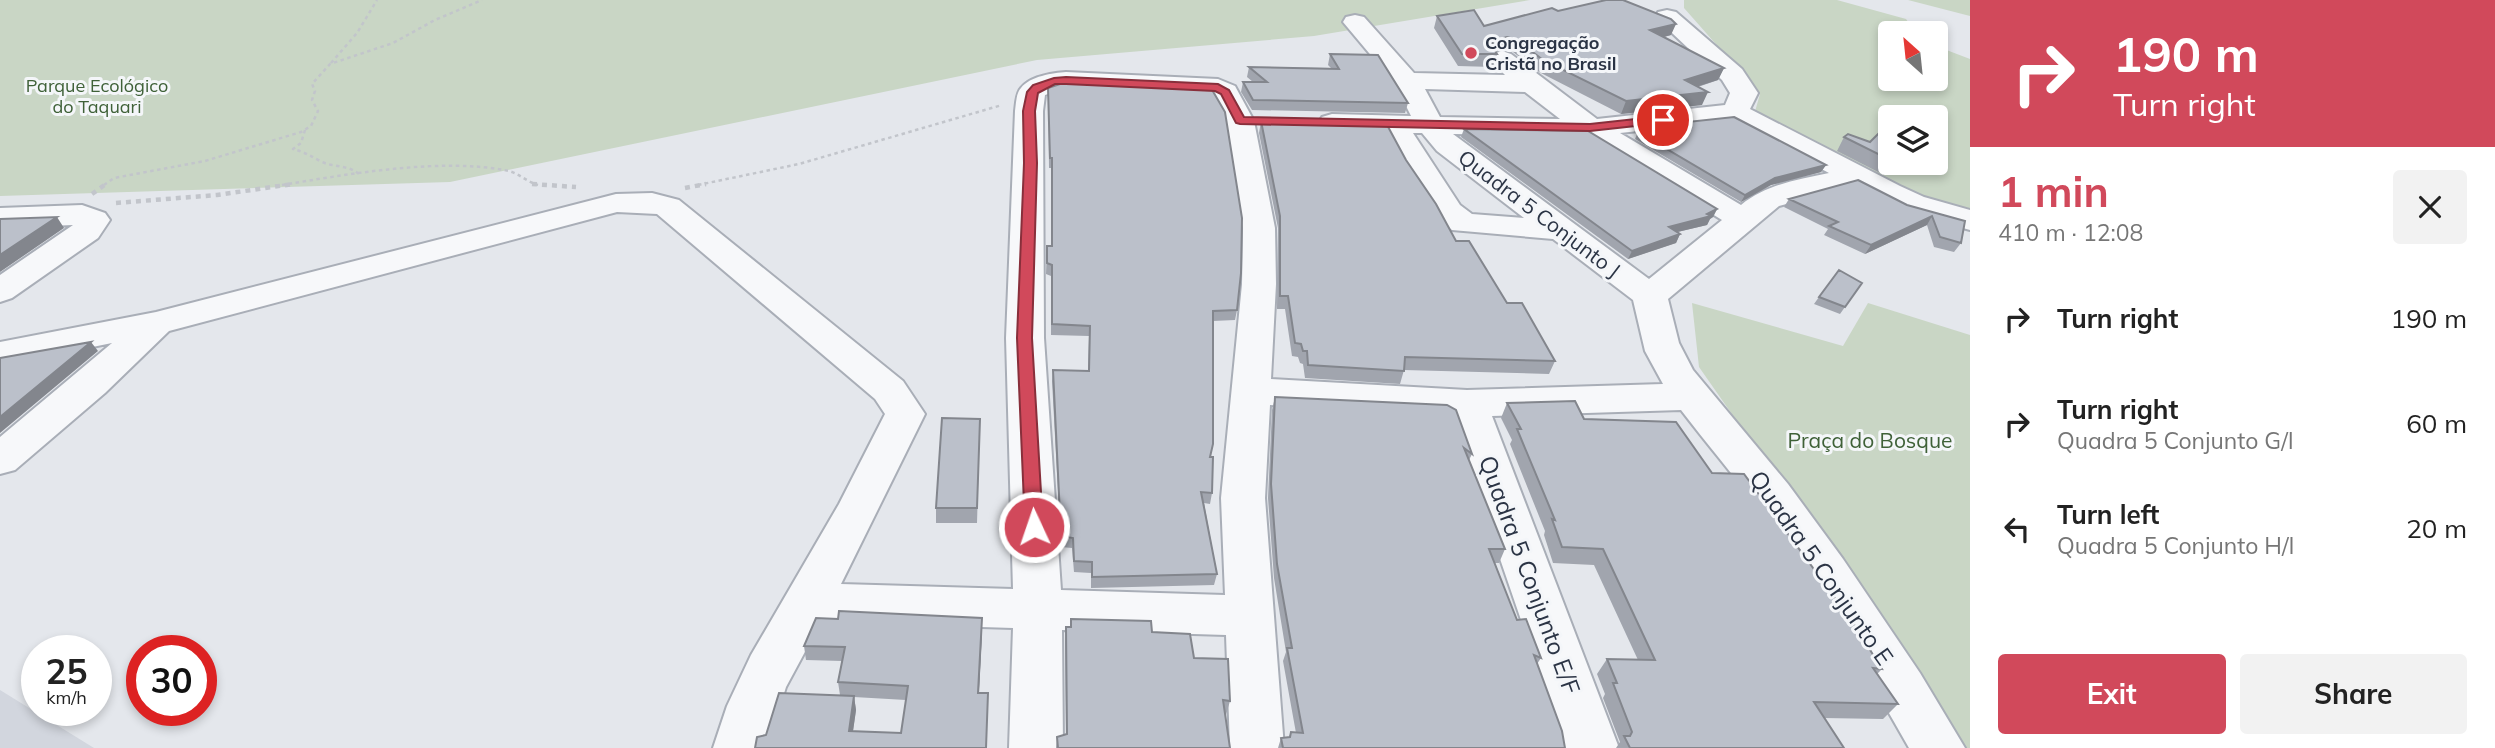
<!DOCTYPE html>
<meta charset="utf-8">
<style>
:root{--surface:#fff;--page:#f2f2f2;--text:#222;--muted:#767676;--accent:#d1495b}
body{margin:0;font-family:Mulish,sans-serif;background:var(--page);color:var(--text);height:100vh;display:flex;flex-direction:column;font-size:26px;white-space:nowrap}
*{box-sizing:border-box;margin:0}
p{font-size:23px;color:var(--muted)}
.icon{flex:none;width:38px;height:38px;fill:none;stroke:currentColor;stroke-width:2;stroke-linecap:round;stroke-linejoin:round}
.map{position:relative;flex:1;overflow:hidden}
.details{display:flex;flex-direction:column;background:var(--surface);width:525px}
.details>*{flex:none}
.hud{background:#d1495b;color:#fff;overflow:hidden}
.needle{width:46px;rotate:333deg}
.fabs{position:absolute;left:1878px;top:21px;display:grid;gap:14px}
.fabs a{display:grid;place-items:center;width:70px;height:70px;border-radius:7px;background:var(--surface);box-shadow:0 4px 10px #0003;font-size:35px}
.speed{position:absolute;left:21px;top:635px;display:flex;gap:14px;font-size:35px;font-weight:700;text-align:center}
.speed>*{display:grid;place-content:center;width:91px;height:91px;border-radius:50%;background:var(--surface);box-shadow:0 4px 10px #0003;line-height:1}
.speed small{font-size:18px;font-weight:400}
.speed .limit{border:10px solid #d22;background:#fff;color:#111}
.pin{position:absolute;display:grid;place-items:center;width:60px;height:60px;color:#fff;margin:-30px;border:4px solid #fff;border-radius:50%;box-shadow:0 2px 7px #0007}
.me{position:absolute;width:77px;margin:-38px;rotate:357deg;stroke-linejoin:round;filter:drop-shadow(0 0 5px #0008)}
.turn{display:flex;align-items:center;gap:24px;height:147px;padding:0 28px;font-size:32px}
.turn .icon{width:91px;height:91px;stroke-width:2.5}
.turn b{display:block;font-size:49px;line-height:60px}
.round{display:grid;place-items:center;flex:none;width:74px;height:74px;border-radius:7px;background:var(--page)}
.summary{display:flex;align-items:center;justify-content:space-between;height:119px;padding:0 28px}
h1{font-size:42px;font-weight:700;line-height:52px;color:var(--accent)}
.cta{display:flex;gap:14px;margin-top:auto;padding:14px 28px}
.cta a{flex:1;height:80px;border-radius:7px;background:var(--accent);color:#fff;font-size:28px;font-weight:700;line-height:80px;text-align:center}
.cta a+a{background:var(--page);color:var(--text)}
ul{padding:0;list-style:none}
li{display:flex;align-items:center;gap:21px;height:105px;padding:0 28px}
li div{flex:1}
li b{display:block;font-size:26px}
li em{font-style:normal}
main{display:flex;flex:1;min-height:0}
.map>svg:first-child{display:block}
</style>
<main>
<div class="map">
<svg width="1970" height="748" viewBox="0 0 1970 748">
<rect width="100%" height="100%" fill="#e4e7ec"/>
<path fill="#d2d6de" d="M0 690 94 748H0Z"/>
<path fill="#c9d6c5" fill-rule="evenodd" d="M0 0H1530L1314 36 1037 60 450 182 0 196Z
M1684 0H1837L1906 19 1916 33H1890V79H1936V46L1970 59V213L1920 199 1754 115 1760 94 1684 8ZM1890 117H1936V163H1890Z
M1905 0H1970V16L1908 0Z
M1692 303 1843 346 1868 303 1970 335V748H1965L1699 367Z"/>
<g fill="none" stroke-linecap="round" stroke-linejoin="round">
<defs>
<path id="minor" d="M1667 10 1676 12 1742 69 1758 93 1750 109 1900 186 1924 197 1970 210V230L1902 211 1853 186 1779 206 1668 299 1679 343 1693 370 1788 484 1843 559 1920 673 1965 748H1909C1866 672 1821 596 1770 524 1742 485 1710 448 1681 410L1492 416 1619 748H1565L1451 416 1270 405 1265 498 1284 748H1230L1226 635 1062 630 1063 748H1009L1013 628 821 622 786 687 767 748H713L727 706 751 655 839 504 885 414 875 399 657 214 617 212 169 331 105 393 15 470 0 474V437L112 343 0 366V342L156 312 616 194 652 193 679 200 903 381 925 414 841 584 1013 589 1006 338 1015 111C1016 104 1016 93 1021 88 1030 76 1053 73 1066 72L1218 79 1235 86 1254 121 1275 228 1276 284 1271 379 1467 390 1663 384 1645 351 1633 300 1553 239 1452 230 1437 218 1384 133 1322 129 1318 123 1322 117 1332 114 1411 116 1395 84 1343 22 1346 17 1355 15 1364 17 1414 73 1505 75 1489 59 1493 54 1502 51 1511 54 1597 119 1725 105 1730 93 1722 80 1655 17 1658 12ZM1066 88 1211 95 1226 121 1243 228 1242 284 1221 498 1225 595 1061 590 1044 338 1043 111 1045 95ZM1425 89 1525 92 1560 119 1440 117ZM1731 121 1829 173C1797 180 1767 184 1741 205L1620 133ZM1413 133H1422L1437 151 1524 218 1472 214 1460 205ZM1453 134 1586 136 1722 220 1649 279Z
M82 205 105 213 110 220 98 238 12 298 0 302V275L73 225 0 228V208Z"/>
</defs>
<use href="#minor" stroke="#a9aeb7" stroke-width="4"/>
<path stroke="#c2c5cb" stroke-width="2.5" stroke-dasharray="3.5 3.5" stroke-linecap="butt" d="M331 63 357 33 377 0
M305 130 301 143 293 149C304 152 311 156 320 161 333 168 347 164 359 174
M104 185 114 178 205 161 301 132 311 126 318 111 312 100 315 91 312 84 330 64 393 43 435 20 482 0
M282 185C349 174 443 157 509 171 520 174 527 182 538 185
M698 185 799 164 1002 105"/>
<path stroke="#c2c5cb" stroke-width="4.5" stroke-dasharray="5 5" stroke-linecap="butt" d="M532 184 576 187
M685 188 706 184
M92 194 106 184
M116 203 217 195 293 184"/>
<use href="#minor" fill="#f7f8fa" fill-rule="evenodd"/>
</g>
<path fill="#a1a5ae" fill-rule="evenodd" d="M1558 11 1671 35 1664 37 1724 68 1718 80 1698 87 1702 105 1621 114 1539 72 1513 52 1503 49 1494 51 1497 54 1493 67 1458 66 1434 28 1437 16 1484 26Z
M1330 54 1408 103 1405 113 1252 110 1241 92 1243 82H1253L1247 77 1249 67 1331 68 1328 65Z
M1048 88 1237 310 1235 320 1213 321 1210 457 1212 493 1210 504 1204 503 1217 574 1214 585 1091 588V573L1074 572 1072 548 1061 547 1052 381 1053 370 1088 371 1089 336 1051 335V276L1046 274 1047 246H1052V168H1049Z
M1261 121 1406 160 1456 241 1555 361 1549 374 1404 370 1400 384 1305 378 1303 364 1300 363 1298 357 1292 356 1285 309H1277L1278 228 1259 133Z
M1659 125 1826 165 1821 172 1771 185 1741 202 1635 139 1638 132 1658 133 1656 132Z
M1464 129 1717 209 1713 217 1710 219 1707 225 1677 232 1680 234 1676 243 1628 259 1461 137Z
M1890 131V163H1897L1884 175 1837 151 1844 137 1870 142Z
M1789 199 1907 205 1965 221 1961 243 1954 252 1934 247 1927 225 1865 254 1824 235 1828 229 1784 207Z
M1862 283 1840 314 1814 304 1819 297Z
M1275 397 1447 405 1472 454 1469 460 1505 549 1499 563H1495L1517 620 1541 658 1537 664 1565 748H1278L1281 738 1289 737 1291 732 1296 733 1283 661 1286 652 1274 578 1268 498 1272 410Z
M1507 403 1584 419 1712 473 1882 669 1877 674 1898 704 1883 719 1824 718 1844 748H1616L1620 742 1603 698 1605 694 1597 674 1607 659 1638 660 1594 565 1553 563 1544 535 1545 531 1510 444 1512 440 1501 418Z
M980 419 977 523H936V508Z
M1071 619 1152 632 1194 658 1230 701 1226 715H1225L1230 748H1056L1057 737 1066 735 1065 641 1066 627H1070Z
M982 632 979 693 987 748 766 735 840 695 838 682 842 661 806 660 804 646ZM854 697 906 700 901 733 853 731 856 710Z"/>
<path fill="#83868d" d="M1676 24 1671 35 1645 42 1650 30Z
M1507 37 1503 49 1492 52 1491 45 1496 40Z
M1724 68 1718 80 1680 92 1685 80Z
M1708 92 1702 105 1621 114 1626 101Z
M1892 163H1897L1884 175Z
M1826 165 1821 172 1771 185 1741 202 1745 195 1775 178Z
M1717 209 1713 217 1710 219 1707 225 1665 235 1669 227Z
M1932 216 1927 225 1865 254 1871 245Z
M57 217 64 228 0 272V255Z
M1680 234 1676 243 1628 259 1632 251Z
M91 342 98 351 0 433V417Z
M982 618V632L978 707V693Z
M854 696 856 710 851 745 849 731Z"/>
<path fill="#bbc0ca" stroke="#83868d" stroke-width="2" d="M1606 0H1623L1671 19 1676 24 1650 30 1724 68 1685 80 1708 92 1626 101 1543 60 1517 40 1507 37 1496 40 1491 45 1497 54H1462L1437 16 1474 10 1484 26 1552 8 1558 11Z
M1330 54 1378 55 1408 103 1253 100 1243 82H1267L1249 67 1339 69Z
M1087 82 1211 88 1225 112 1242 218 1241 273 1237 310 1213 311V444L1210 457H1213L1212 493 1201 492 1217 574 1092 577V562L1074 561 1073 538 1061 536 1053 370 1089 371 1090 326 1052 324V265L1047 263V246H1052V158H1050L1048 88 1060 84Z
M1734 117 1826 165 1775 178 1745 195 1638 132 1676 133 1659 125Z
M1261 121 1386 123 1406 160 1436 204 1456 241H1469L1507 303H1522L1555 361 1405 357 1404 371 1308 365 1307 351H1303L1301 344 1295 343 1288 296H1280V216Z
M1464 129 1588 131 1717 209 1707 214 1711 216 1669 227 1680 234 1632 251Z
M1883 129 1890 131V160L1844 137 1848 134 1870 142Z
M1858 180 1907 205 1965 221 1961 243 1940 237 1932 216 1871 245 1829 226 1838 222 1789 199Z
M57 217 0 255V219Z
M1839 270 1862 283 1845 307 1819 297Z
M91 342 0 417V358Z
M1275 397 1447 405 1456 410 1472 454 1464 448 1505 549H1489L1517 620 1526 619 1541 658 1534 655 1562 731 1565 748H1283L1281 738 1290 737 1291 732 1303 733 1287 648H1292L1277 564 1271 484Z
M1575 401 1584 419 1676 422 1712 473 1744 474 1852 621 1882 669 1873 668 1898 704 1814 702 1844 748H1630L1624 736H1630L1632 732 1613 683H1617L1607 659 1655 660 1603 549 1562 547 1552 519 1555 520 1517 429H1521L1507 403Z
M942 418 980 419 977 508H936Z
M839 611 982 618 978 693H988L986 748H755L757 737 766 735 779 693 854 696 849 731 901 733 908 686 838 682 845 647 804 646 816 618 838 619Z
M1071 619 1151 621 1152 632 1190 634 1194 658 1228 659 1230 701 1223 700 1230 748H1058L1057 737 1067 734 1066 627H1071Z"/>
<path fill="#d1495b" stroke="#882f3b" stroke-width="2" d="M1066 77 1218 84 1229 90 1244 117 1590 124 1663 116 1669 120 1663 123 1590 131 1240 124 1236 123 1221 94 1215 91 1066 84H1055L1038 93 1035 111 1037 163 1032 338 1043 527 1040 532H1027L1025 527 1017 338 1024 163 1023 111 1027 92 1033 85 1054 78Z"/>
<circle fill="#d1495b" stroke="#f4f6f9" stroke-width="2.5" cx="1471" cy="53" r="7"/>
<g text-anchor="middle" stroke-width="6" stroke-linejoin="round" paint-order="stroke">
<g font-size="18" font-weight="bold" fill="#2b3445" stroke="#f4f6f9" text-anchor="start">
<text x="1485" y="49">Congregação<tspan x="1485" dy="21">Cristã no Brasil</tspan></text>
</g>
<g font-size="18" fill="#3f6138" stroke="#f4f6f9">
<text x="97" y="92">Parque Ecológico<tspan x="97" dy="21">do Taquari</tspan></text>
</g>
<g font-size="21" fill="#2b3445" stroke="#f4f6f9">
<text transform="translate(1539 214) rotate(37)" y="7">Quadra 5 Conjunto J</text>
</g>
<g font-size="21" fill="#3f6138" stroke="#f4f6f9">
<text x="1870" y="448">Praça do Bosque</text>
</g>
<g font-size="24" fill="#2b3445" stroke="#f4f6f9">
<text transform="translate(1821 568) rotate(55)" y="8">Quadra 5 Conjunto E</text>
<text transform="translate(1529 575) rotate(70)" y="8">Quadra 5 Conjunto E/F</text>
</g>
</g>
</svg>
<div class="fabs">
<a><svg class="needle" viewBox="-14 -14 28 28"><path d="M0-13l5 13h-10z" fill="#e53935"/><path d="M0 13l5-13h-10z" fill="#767676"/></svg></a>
<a><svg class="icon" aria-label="layers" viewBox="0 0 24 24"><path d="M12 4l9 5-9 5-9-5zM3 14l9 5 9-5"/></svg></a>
</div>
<div class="speed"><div>25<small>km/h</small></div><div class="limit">30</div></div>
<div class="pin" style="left:1663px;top:120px;background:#d93025"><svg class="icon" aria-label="arrive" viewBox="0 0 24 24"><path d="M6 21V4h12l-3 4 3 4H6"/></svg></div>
<svg class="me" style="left:1034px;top:527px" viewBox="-20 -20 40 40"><circle r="17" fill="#d1495b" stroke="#fff" stroke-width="3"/><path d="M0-11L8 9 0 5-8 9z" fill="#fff"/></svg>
</div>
<section class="details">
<div class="hud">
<div class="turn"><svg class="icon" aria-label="right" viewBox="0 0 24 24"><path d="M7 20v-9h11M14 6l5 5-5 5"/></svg><div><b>190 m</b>Turn right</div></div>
</div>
<div class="summary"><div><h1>1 min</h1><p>410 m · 12:08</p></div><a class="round"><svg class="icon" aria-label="close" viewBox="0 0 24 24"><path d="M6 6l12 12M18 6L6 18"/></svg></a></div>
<ul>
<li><svg class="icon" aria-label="right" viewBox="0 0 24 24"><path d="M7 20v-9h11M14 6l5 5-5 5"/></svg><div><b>Turn right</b></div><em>190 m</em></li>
<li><svg class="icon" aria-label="right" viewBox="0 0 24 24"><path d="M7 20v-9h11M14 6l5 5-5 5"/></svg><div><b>Turn right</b><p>Quadra 5 Conjunto G/I</p></div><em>60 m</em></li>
<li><svg class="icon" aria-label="left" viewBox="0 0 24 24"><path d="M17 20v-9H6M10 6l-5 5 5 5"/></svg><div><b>Turn left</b><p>Quadra 5 Conjunto H/I</p></div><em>20 m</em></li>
</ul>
<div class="cta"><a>Exit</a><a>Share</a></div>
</section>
</main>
